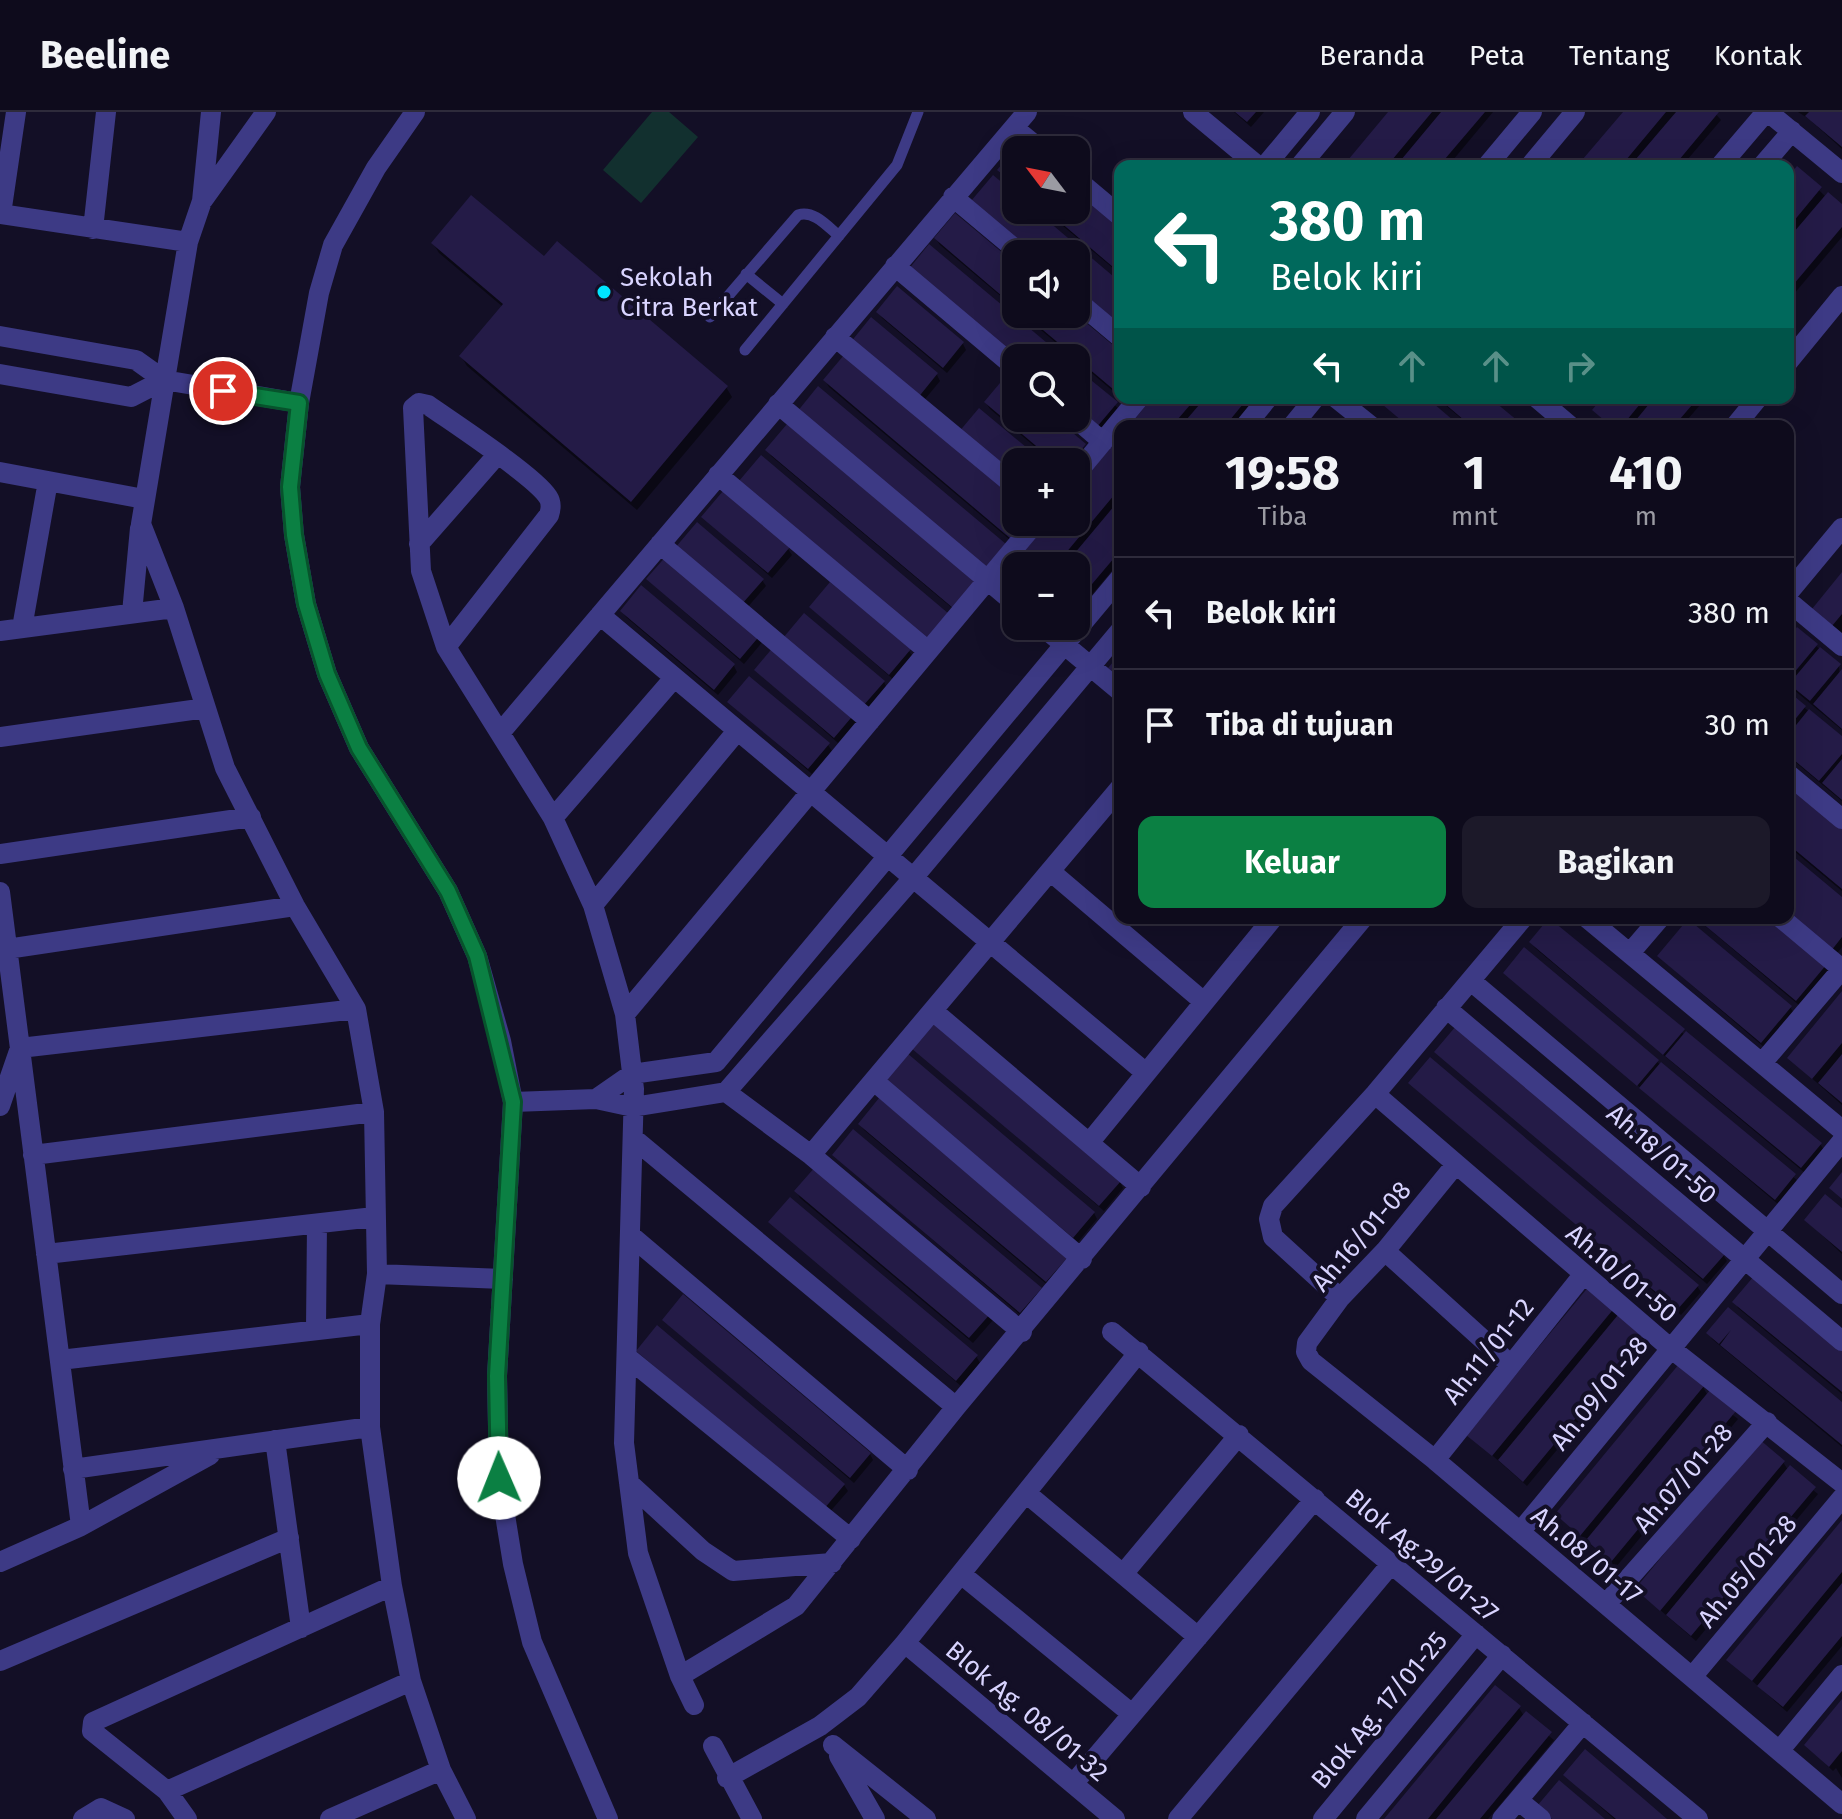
<!DOCTYPE html>
<html lang="id">
<meta charset="utf-8">
<style>
:root{--surface:#0e0b1c;--page:#1c1929;--text:#f1f3f6;--muted:#9b9ba3;--line:#2e2b3b;--accent:#0b8043}
body{margin:0;font-family:"Fira Sans",sans-serif;background:var(--page);color:var(--text);height:100vh;display:flex;flex-direction:column;font-size:30px;white-space:nowrap}
*{box-sizing:border-box;margin:0}
p{font-size:26px;color:var(--muted)}
.icon{flex:none;width:44px;height:44px;fill:none;stroke:currentColor;stroke-width:2;stroke-linecap:round;stroke-linejoin:round}
.map{position:relative;flex:1;overflow:hidden}
.panel{position:absolute;left:1114px;top:308px;width:680px;height:504px;display:flex;flex-direction:column;background:var(--surface);border-radius:16px;box-shadow:0 8px 32px #0002,0 0 0 2px var(--line)}
.panel>*{flex:none}
.top-card{position:absolute;left:1114px;top:48px;width:680px;height:244px;border-radius:16px;box-shadow:0 8px 32px #0002,0 0 0 2px var(--line);background:#00695c;color:#fff;overflow:hidden}
.needle{width:52px;rotate:302deg}
.controls{position:absolute;left:1002px;top:24px;display:grid;gap:16px}
.controls a{display:grid;place-items:center;width:88px;height:88px;border-radius:16px;background:var(--surface);box-shadow:0 8px 32px #0002,0 0 0 2px var(--line);font-size:40px}
.pin{position:absolute;display:grid;place-items:center;width:68px;height:68px;color:#fff;margin:-34px;border:4px solid #fff;border-radius:50%;box-shadow:0 2px 8px #0007}
.me{position:absolute;width:88px;margin:-44px;rotate:359deg;stroke-linejoin:round;filter:drop-shadow(0 0 6px #0008)}
.turn{display:flex;align-items:center;gap:28px;height:168px;padding:0 24px;font-size:36px}
.turn .icon{width:104px;height:104px;stroke-width:2.5}
.turn b{display:block;font-size:56px;line-height:68px}
.lanes{display:flex;align-items:center;height:76px;padding:0 24px;background:#0003;justify-content:center;gap:40px;direction:ltr}
.lanes .off{opacity:.35}
.eta{display:flex;justify-content:space-evenly;align-items:center;height:136px;text-align:center}
.eta b{font-size:48px;font-weight:700;line-height:56px}
.action{display:flex;gap:16px;margin-top:auto;padding:16px 24px}
.action a{flex:1;height:92px;border-radius:16px;background:var(--accent);color:#fff;font-size:32px;font-weight:700;line-height:92px;text-align:center}
.action a+a{background:var(--page);color:var(--text)}
ul{padding:0;list-style:none}
li{display:flex;align-items:center;gap:24px;height:112px;padding:0 24px;border-top:2px solid var(--line)}
li div{flex:1}
li b{display:block;font-size:30px}
li em{font-style:normal}
header{display:flex;align-items:center;gap:48px;box-sizing:border-box;height:112px;padding:0 40px;background:var(--surface);border-bottom:2px solid var(--line)}
header strong{font-size:38px}
nav{display:flex;gap:44px;margin-inline-start:auto;font-size:28px}
.map>svg:first-child{display:block}
</style>
<header>
<strong>Beeline</strong>
<nav><a>Beranda</a><a>Peta</a><a>Tentang</a><a>Kontak</a></nav>
</header>
<div class="map">
<svg width="1842" height="1707" viewBox="0 0 1842 1707">
<rect width="100%" height="100%" fill="#130f26"/>
<path fill="#12302f" d="M652 0H669L698 25 641 91 603 58Z"/>
<path fill="#0007" d="M1234 0H1264L1251 15Z
M1391 0H1493L1448 54H1345Z
M1625 0H1714L1721 8 1682 54H1580Z
M1798 0H1842V37L1809 7Z
M1797 57 1826 85 1842 94V125L1788 189V68Z
M1076 82 1120 119V162L1044 98H1076Z
M936 127 1016 154V197L940 133Z
M433 131 545 147 726 275 732 285 637 398 467 254 461 244 503 195 439 141Z
M898 177 963 232 966 238 947 261 882 206 878 200Z
M1022 202H1073L1120 242V285Z
M872 208 937 263 940 269 921 292Z
M1076 258 1120 298 1100 321Z
M825 268 1016 390 1015 432 829 275Z
M1016 276V306H1051L1088 340 1076 350H1053L990 297 986 291Z
M1155 286H1257L1233 314H1131Z
M1437 286H1487L1520 314H1470Z
M1604 286H1706L1682 314H1610L1594 298Z
M787 315 958 501 771 344 768 338Z
M1120 328V449L1079 498 1076 454H1027L1021 446 1051 410H1076V380Z
M703 405 788 437 792 443 772 466Z
M697 413 762 468 766 474 746 497Z
M1842 463V523L1818 503Z
M648 468 764 528 744 552Z
M641 476 734 554 737 560 718 583 626 505 622 499Z
M811 496 909 539 913 545 894 568Z
M805 504 884 570 887 576 868 599Z
M1788 529 1816 534 1839 553 1842 618 1788 573Z
M756 558 858 608 838 631Z
M1788 582 1842 627V689L1788 644Z
M730 590 828 633 832 639 812 662Z
M1788 680 1842 717V779L1788 734Z
M1788 743 1842 788V835L1835 844Z
M1696 806H1769L1829 859 1800 894Z
M1550 807 1685 923 1820 1032 1824 1038 1805 1061 1535 836 1531 830Z
M1659 845 1790 895 1794 901 1765 936Z
M1505 861 1657 950 1798 1069 1779 1093Z
M1842 882V993L1789 946Z
M914 936 1120 1070 1123 1076 1104 1099Z
M1437 940 1723 1143 1727 1149 1707 1172Z
M1411 971 1697 1174 1701 1180 1681 1203Z
M891 974 1094 1101 1097 1107 1078 1130Z
M880 989 1070 1152 1050 1175 864 1018 860 1012Z
M834 1043 1040 1177 1044 1183 1024 1206Z
M816 1056 993 1208 973 1231 800 1086 797 1080Z
M1842 1099V1142L1806 1108Z
M771 1111 976 1244 980 1251 961 1274Z
M1591 1175 1649 1227 1527 1374 1469 1323Z
M1735 1190 1842 1239V1282L1738 1196Z
M1728 1198 1842 1292V1335L1712 1227 1709 1221Z
M664 1208 870 1342 873 1348 854 1371Z
M638 1239 844 1373 848 1379 828 1402Z
M1703 1275 1708 1284 1738 1307 1616 1455 1557 1403Z
M1783 1350 1788 1358 1818 1382 1696 1529 1637 1478Z
M1842 1411V1534L1787 1600 1729 1548Z
M1842 1590V1666L1836 1656 1833 1659 1806 1633Z
M1519 1596 1524 1604 1554 1628 1488 1707H1387Z
M1565 1663 1665 1707H1614Z"/>
<path fill="#241b47" d="M1235 0H1256L1247 10Z
M1388 0H1432L1387 54H1343Z
M1441 0H1485L1439 54H1396Z
M1623 0H1666L1621 54H1577Z
M1676 0H1719L1674 54H1630Z
M1809 0H1842V35L1805 4Z
M1019 32 1026 38H1016V73L997 58Z
M1797 54 1822 75 1788 116V65Z
M993 63 1016 82V98H1035L1120 170V214L1076 177V142H1035L971 89Z
M1076 80 1120 117V161L1046 98H1076Z
M1828 80 1842 92V115L1788 179V127Z
M471 83 544 144 557 129 728 274 631 390 459 244 503 192 431 131Z
M955 101 1016 152V196L934 126Z
M929 132 1065 246H1016L908 158Z
M897 174 964 230 943 256 876 200Z
M1024 202H1076L1090 214 1120 239V283Z
M871 205 938 261 917 287 850 231Z
M844 243 1016 387V410H1025L1011 427 823 268Z
M1076 256 1118 290 1096 316 1076 299Z
M1005 265 1016 274V306H1055L1086 332 1071 350H1055L984 290Z
M818 274 1006 432 985 458 797 300Z
M1152 286H1196L1172 314H1129Z
M1205 286H1248L1225 314H1181Z
M1388 286H1427L1460 314H1408L1383 293Z
M1438 286H1490L1524 314H1471Z
M1602 286H1645L1622 314H1611L1592 298Z
M1654 286H1698L1674 314H1631Z
M979 296 1044 350H1016V370L958 321Z
M787 312 975 470 953 496 765 338Z
M1120 324V376L1055 454H1028L1018 445 1048 410H1076V377Z
M761 343 949 502 927 527 739 369Z
M723 379 790 435 768 461 701 405Z
M1120 387V439L1076 491V454H1064Z
M697 410 764 467 742 492 675 436Z
M668 442 762 521 740 547 646 467Z
M1842 460V502L1832 514 1812 497Z
M830 470 911 537 889 563 809 495Z
M641 473 735 552 714 578 620 499Z
M804 501 885 569 863 594 783 526Z
M1797 515 1818 532 1788 568V526Z
M775 533 856 600 834 626 754 558Z
M1820 535 1841 552 1810 589 1789 572Z
M1120 542V566L1108 556Z
M1842 557V617L1813 592Z
M749 564 830 631 808 657 727 590Z
M1788 579 1806 594 1788 616Z
M1809 597 1842 624V642L1819 669 1788 643V623Z
M1842 647V688L1822 671Z
M1792 672 1842 714V777L1788 732V677Z
M1788 740 1842 785V825L1831 839 1788 803Z
M1549 806 1685 917 1663 943 1529 830Z
M1696 806H1771L1827 852 1796 889Z
M1688 807 1792 894 1761 931 1657 844Z
M1524 835 1659 948 1637 974 1503 861Z
M1842 879V931L1812 967 1787 946Z
M933 910 1121 1069 1099 1094 911 936Z
M1456 914 1725 1142 1703 1167 1434 940Z
M1686 919 1822 1031 1801 1056 1665 944Z
M907 941 1095 1100 1073 1126 885 967Z
M1842 942V991L1818 971Z
M1430 945 1699 1173 1677 1198 1408 971Z
M1661 950 1796 1062 1775 1088 1639 976Z
M879 986 1068 1145 1046 1170 858 1012Z
M853 1017 1042 1176 1020 1201 832 1043Z
M816 1054 991 1201 969 1226 794 1079Z
M1842 1060V1087L1829 1076Z
M1825 1082 1842 1096V1140L1804 1108Z
M790 1085 978 1243 956 1269 768 1110Z
M1754 1164 1842 1237V1280L1732 1190Z
M1590 1173 1616 1194 1492 1344 1466 1323Z
M683 1182 871 1341 850 1366 662 1208Z
M1728 1195 1842 1290V1333L1720 1233 1731 1218 1719 1232 1706 1221Z
M1622 1198 1647 1220 1523 1370 1498 1348Z
M657 1213 845 1372 824 1397 636 1239Z
M1679 1252 1704 1274 1580 1424 1555 1402Z
M1710 1278 1736 1299 1611 1450 1586 1428Z
M1759 1327 1785 1349 1660 1499 1635 1477Z
M1790 1353 1816 1375 1691 1524 1666 1503Z
M1842 1408V1460L1752 1569 1726 1548Z
M1842 1471V1524L1783 1595 1757 1574Z
M1495 1573 1521 1594 1475 1649 1428 1707H1384Z
M1842 1587V1639L1829 1655 1804 1633Z
M1526 1599 1552 1620 1518 1661 1480 1707H1436Z
M1585 1637 1638 1682 1667 1707H1616L1576 1674 1563 1663Z
M1559 1668 1605 1707H1552L1537 1694Z"/>
<g fill="none" stroke-linecap="round" stroke-linejoin="round">
<path stroke="#3d3a85" stroke-width="11" d="M746 162 783 192
M710 205 798 103C814 98 827 114 839 124
M745 238 897 53 918 0"/>
<path stroke="#3d3a85" stroke-width="20" d="M211 0 202 89 188 130 141 412 174 496 225 656 295 794 356 897 374 1000 377 1162 370 1212V1315L392 1474 411 1569 441 1658 466 1707
M415 0 376 56 333 133 319 181 299 291 290 375 294 423 306 492 327 562 359 636 448 779 477 844 501 929 513 990 497 1264 499 1366 513 1452 532 1530 608 1707
M1193 0 1258 54
M1768 0 1842 61
M1014 16 1041 38
M1265 54 1310 0
M1300 54 1345 0
M1487 54 1532 0
M1530 54 1575 0
M1720 54 1766 0
M1762 54 1792 19
M1076 67 1120 104
M953 85 1021 142
M203 88 266 0
M0 102 188 130
M1 102 16 0
M93 117 106 0
M895 154 1016 256
M1076 188 1120 225
M0 224 136 248 164 268 299 291
M835 225 1016 375
M1788 250 1842 184
M0 262 131 285 164 268
M1336 286 1371 314
M1537 286 1570 314
M778 292 1016 492
M1075 306 1103 330
M1245 314 1268 286
M1292 314 1315 286
M1735 314 1758 286
M0 360 144 387
M1076 362 1139 286
M718 363 928 539
M419 432 497 343
M660 432 870 609
M1788 481 1842 416
M1788 489 1842 534
M132 501 140 416
M600 503 1146 961
M1042 514 1120 579
M22 516 48 369
M0 519 174 496
M446 535 549 403C551 397 552 391 548 385 535 364 452 310 428 293L419 291 413 296 421 459 446 535 553 706 593 793 625 902 634 977 624 1331 638 1441 680 1564 694 1593
M500 621 1027 0
M0 625 206 596
M1788 662 1842 707
M553 706 674 566
M0 742 251 705
M1050 759 1204 890
M0 780 81 1414
M593 793 737 619
M1587 806 1842 1018
M7 837 295 794
M1630 841 1660 806
M1471 869 1842 1182
M1446 896 1842 1229
M933 899 1141 1075
M625 902 1036 410
M1762 951 1842 857 1781 806
M874 969 1082 1147
M726 980 811 1043 1022 1220
M1375 982 1669 1235 1842 1371
M596 987 632 962 716 950 1120 466
M513 990 596 987 633 995 726 980 913 766 1120 519
M0 994 20 936 356 897
M633 1026 956 1295
M1089 1031 1273 806
M33 1043 374 1000
M811 1043 1120 676
M1456 1052 1385 1139 1340 1186 1307 1231 1306 1240 1311 1249 1435 1348 1842 1692
M630 1123 908 1358
M1385 1139 1511 1253
M46 1142 374 1105
M377 1162 503 1167
M1340 1186 1273 1125 1269 1107 1273 1094 1375 982 1523 806
M316 1216 317 1112
M1112 1220 1698 1707
M627 1245 851 1427
M60 1248 370 1212
M275 1328 301 1516
M1435 1348 1583 1163
M73 1357 370 1315
M629 1371 703 1439 733 1459 832 1451
M1026 1381 1198 1525
M1520 1420 1842 1029
M0 1450 81 1414 210 1343
M961 1462 1132 1602
M1123 1462 1239 1323
M1606 1492 1767 1310
M905 1531 1115 1707
M0 1549 289 1426
M680 1564 796 1494 956 1295 1363 806
M1692 1565 1842 1386
M833 1633 926 1707
M713 1634 752 1707
M1780 1638 1842 1563
M839 1644 875 1707
M727 1666 820 1614 858 1585 905 1531 1139 1240
M1073 1672 1315 1387
M167 1679 411 1569
M1518 1688 1541 1707
M83 1707 101 1696 125 1707
M187 1707 167 1679 92 1619 93 1610 392 1474
M330 1707 441 1658
M1178 1707 1392 1451
M1323 1707 1476 1522
M1366 1707 1502 1543
M1502 1707 1583 1611"/>
</g>
<g fill="none" stroke-linecap="round" stroke-linejoin="round">
<defs>
<path id="route" d="M223 279 299 291 290 375 294 423 306 492 327 562 359 636 448 779 477 844 513 990 497 1264 499 1366"/>
</defs>
<use href="#route" stroke="#07532c" stroke-width="20"/>
<use href="#route" stroke="#0b8043" stroke-width="14"/>
</g>
<circle fill="#00e5ff" stroke="#130f26" stroke-width="3" cx="604" cy="180" r="8"/>
<g text-anchor="middle" stroke-width="8" stroke-linejoin="round" paint-order="stroke">
<g font-size="26" fill="#d9d4ff" stroke="#130f26" text-anchor="start">
<text x="620" y="174">Sekolah<tspan x="620" dy="30">Citra Berkat</tspan></text>
</g>
<g font-size="26" fill="#d9d4ff" stroke="#130f26">
<text transform="translate(1662 1042) rotate(41)" y="9">Ah.18/01-50</text>
<text transform="translate(1361 1124) rotate(-49)" y="9">Ah.16/01-08</text>
<text transform="translate(1622 1161) rotate(40)" y="9">Ah.10/01-50</text>
<text transform="translate(1488 1239) rotate(-51)" y="9">Ah.11/01-12</text>
<text transform="translate(1599 1281) rotate(-51)" y="9">Ah.09/01-28</text>
<text transform="translate(1683 1366) rotate(-49)" y="9">Ah.07/01-28</text>
<text transform="translate(1422 1443) rotate(40)" y="9">Blok Ag.29/01-27</text>
<text transform="translate(1587 1443) rotate(40)" y="9">Ah.08/01-17</text>
<text transform="translate(1747 1459) rotate(-50)" y="9">Ah.05/01-28</text>
<text transform="translate(1379 1598) rotate(-50)" y="9">Blok Ag. 17/01-25</text>
<text transform="translate(1027 1599) rotate(40)" y="9">Blok Ag. 08/01-32</text>
</g>
</g>
</svg>
<div class="controls">
<a><svg class="needle" viewBox="-14 -14 28 28"><path d="M0-13l5 13h-10z" fill="#e53935"/><path d="M0 13l5-13h-10z" fill="#9b9ba3"/></svg></a>
<a><svg class="icon" aria-label="sound" viewBox="0 0 24 24"><path d="M4 9h4l5-4v14l-5-4H4zM17 9q2 3 0 6"/></svg></a>
<a><svg class="icon" aria-label="search" viewBox="0 0 24 24"><circle cx="10" cy="10" r="6"/><path d="M15 15l6 6"/></svg></a>
<a>+</a>
<a>−</a>
</div>
<div class="pin" style="left:223px;top:279px;background:#d93025"><svg class="icon" aria-label="arrive" viewBox="0 0 24 24"><path d="M6 21V4h12l-3 4 3 4H6"/></svg></div>
<svg class="me" style="left:499px;top:1366px" viewBox="-20 -20 40 40"><circle r="19" fill="#fff"/><path d="M0-13L10 11 0 6-10 11z" fill="#0b8043"/></svg>
<div class="top-card">
<div class="turn"><svg class="icon" aria-label="left" viewBox="0 0 24 24"><path d="M17 20v-9H6M10 6l-5 5 5 5"/></svg><div><b>380 m</b>Belok kiri</div></div>
<div class="lanes"><svg class="icon" aria-label="left" viewBox="0 0 24 24"><path d="M17 20v-9H6M10 6l-5 5 5 5"/></svg><svg class="icon off" aria-label="ahead" viewBox="0 0 24 24"><path d="M12 20V5M6 11l6-6 6 6"/></svg><svg class="icon off" aria-label="ahead" viewBox="0 0 24 24"><path d="M12 20V5M6 11l6-6 6 6"/></svg><svg class="icon off" aria-label="right" viewBox="0 0 24 24"><path d="M7 20v-9h11M14 6l5 5-5 5"/></svg></div>
</div>
<section class="panel">
<div class="eta">
<div><b>19:58</b><p>Tiba</p></div>
<div><b>1</b><p>mnt</p></div>
<div><b>410</b><p>m</p></div>
</div>
<ul>
<li><svg class="icon" aria-label="left" viewBox="0 0 24 24"><path d="M17 20v-9H6M10 6l-5 5 5 5"/></svg><div><b>Belok kiri</b></div><em>380 m</em></li>
<li><svg class="icon" aria-label="arrive" viewBox="0 0 24 24"><path d="M6 21V4h12l-3 4 3 4H6"/></svg><div><b>Tiba di tujuan</b></div><em>30 m</em></li>
</ul>
<div class="action"><a>Keluar</a><a>Bagikan</a></div>
</section>
</div>
